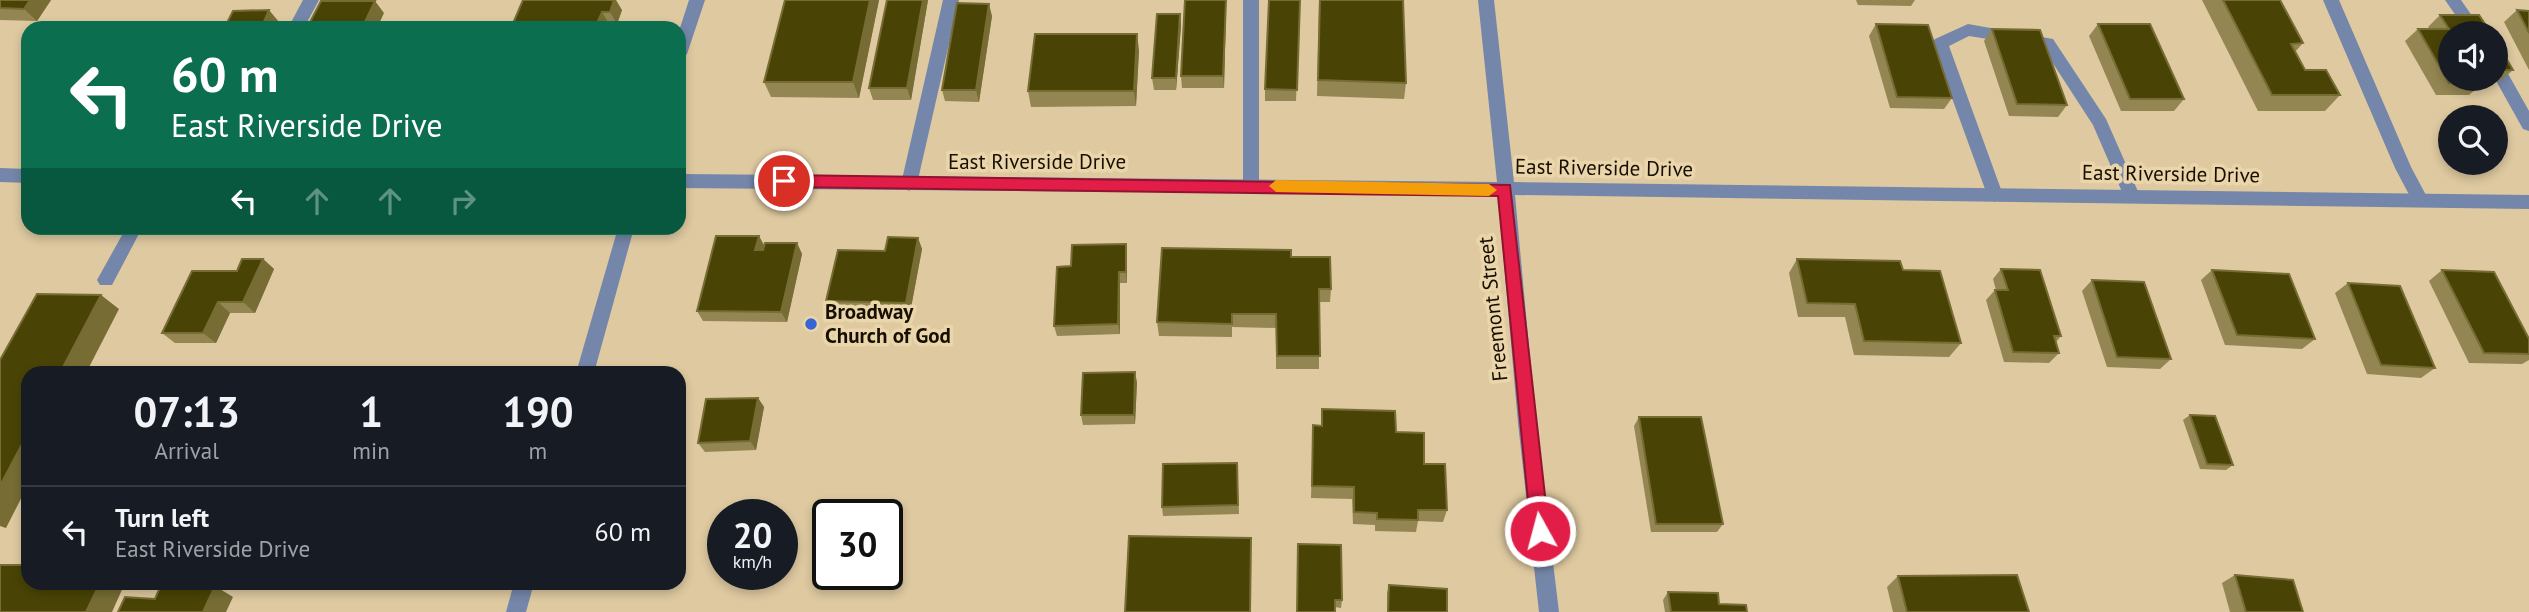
<!DOCTYPE html>
<style>
:root{--surface:#171b24;--page:#20242c;--text:#f1f3f6;--muted:#9ea1a6;--line:#363941}
body{margin:0;font-family:"PT Sans",sans-serif;background:var(--page);color:var(--text);height:100vh;display:flex;flex-direction:column;font-size:26px;white-space:nowrap}
*{box-sizing:border-box;margin:0}
p{font-size:23px;color:var(--muted)}
.icon{flex:none;width:38px;height:38px;fill:none;stroke:currentColor;stroke-width:2;stroke-linecap:round;stroke-linejoin:round}
.map{position:relative;flex:1;overflow:hidden}
.details{position:absolute;left:21px;top:366px;width:665px;height:224px;display:flex;flex-direction:column;background:var(--surface);border-radius:21px;box-shadow:0 4px 10px #0003}
.details>*{flex:none}
.banner{position:absolute;left:21px;top:21px;width:665px;height:214px;border-radius:21px;box-shadow:0 4px 10px #0003;background:#0b6e4f;color:#fff;overflow:hidden}
.tools{position:absolute;left:2438px;top:21px;display:grid;gap:14px}
.tools a{display:grid;place-items:center;width:70px;height:70px;border-radius:50%;background:var(--surface);box-shadow:0 4px 10px #0003;font-size:35px}
.speed{position:absolute;left:707px;top:499px;display:flex;gap:14px;font-size:35px;font-weight:700;text-align:center}
.speed>*{display:grid;place-content:center;width:91px;height:91px;border-radius:50%;background:var(--surface);box-shadow:0 4px 10px #0003;line-height:1}
.speed small{font-size:18px;font-weight:400}
.speed .limit{border:4px solid #111;border-radius:10px;background:#fff;color:#111}
.pin{position:absolute;display:grid;place-items:center;width:60px;height:60px;color:#fff;margin:-30px;border:4px solid #fff;border-radius:50%;box-shadow:0 2px 7px #0007}
.me{position:absolute;width:77px;margin:-38px;rotate:353deg;stroke-linejoin:round;filter:drop-shadow(0 0 5px #0008)}
.turn{display:flex;align-items:center;gap:24px;height:147px;padding:0 35px;font-size:32px}
.turn .icon{width:91px;height:91px;stroke-width:2.5}
.turn b{display:block;font-size:49px;line-height:60px}
.lanes{display:flex;align-items:center;height:66px;padding:0 35px;background:#0003;justify-content:center;gap:35px;direction:ltr}
.lanes .off{opacity:.35}
.eta{display:flex;justify-content:space-evenly;align-items:center;height:119px;text-align:center}
.eta b{font-size:42px;font-weight:800;line-height:49px}
ul{padding:0;list-style:none}
li{display:flex;align-items:center;gap:21px;height:91px;padding:0 35px;border-top:2px solid var(--line)}
li div{flex:1}
li b{display:block;font-size:26px}
li em{font-style:normal}
.map>svg:first-child{display:block}
</style>
<div class="map">
<svg width="2529" height="612" viewBox="0 0 2529 612">
<rect width="100%" height="100%" fill="#dec9a0"/>
<g fill="none" stroke-linecap="round" stroke-linejoin="round">
<path fill="#7486a9" fill-rule="evenodd" d="M303 0H319L304 28H288Z
M943 0H959L917 184 909 191 901 184Z
M1243 0H1259V185L1251 192 1243 185Z
M2323 0H2339L2411 167 2428 199 2426 204H2414L2395 168Z
M2445 0H2461L2484 33H2468Z
M1968 24 2053 39 2106 119 2140 196 2138 201H2126L2093 125 2043 48 1969 36 1949 46 2003 195 1995 202 1989 200 1932 43 1935 39Z
M2496 61 2502 63 2529 111V131L2523 129 2495 79Z
M126 228H142L112 285H100L97 280Z"/>
<path fill="#7486a9" fill-rule="evenodd" d="M689 0H705L687 54 679 60V31Z
M1478 0H1494L1514 182 2529 195V209L1515 195 1536 423 1559 612H1539L1518 423 1498 195 679 188V174L1497 182Z
M0 168 28 169V183L0 182Z
M618 228H634L594 373H576Z
M514 583H534L526 612H506Z"/>
</g>
<path fill="#948652" d="M0 0H51L37 21 0 20Z
M523 0 622 10 617 24H609L607 28H511Z
M879 0 859 98 771 97 764 82Z
M887 0H928L911 100H873L869 88Z
M1300 0 1296 101H1265V89Z
M1319 0 1406 83 1404 99 1317 96Z
M1856 0H1915L1911 6 1858 5Z
M2202 0H2280L2303 43 2295 52 2305 70 2340 95 2325 111H2258Z
M1226 10 1224 88H1182L1181 76Z
M2517 10 2529 11V70L2504 22Z
M1180 14 1181 26 1176 90H1154L1152 78Z
M2440 15H2479L2450 79H2496V41L2513 70 2500 81H2481L2483 83 2469 95H2436L2405 41 2418 29H2430L2428 27Z
M992 16 979 102 945 101 942 90Z
M279 22 276 28H198Z
M1876 24 1952 98 1944 109 1890 108 1869 36Z
M2098 24 2184 99 2174 111H2121L2089 36Z
M1992 29 2067 105 2058 117 2009 116 1984 41Z
M1139 50 1136 106 1031 107 1028 91Z
M759 236 764 246 797 243 802 254 787 322 703 321 697 311Z
M918 238 922 249 910 313 832 312 826 301 885 251Z
M1127 255V283H1120V334L1057 336 1054 326 1071 266Z
M1291 257 1331 289 1330 302H1319V369H1276V328L1232 327V337L1159 336 1157 322Z
M263 259 274 269 255 313H230L216 343H175L162 333 237 271Z
M1797 259 1961 343 1949 357 1854 355 1845 317H1798L1789 273Z
M2001 269 2061 336 2056 342 2059 353 2049 363 2004 362 1986 300 1995 290H1996L1993 279Z
M2212 270 2315 339 2302 349 2225 345 2201 280Z
M2442 270 2529 339V360L2522 364 2469 363 2429 281Z
M2092 280 2171 359 2160 369 2107 367 2082 291Z
M2348 283 2435 368 2421 378 2367 374 2335 293Z
M1137 382 1135 424 1083 425 1081 415Z
M758 398 764 407 756 450 705 452 698 443Z
M1322 409 1396 432 1424 464 1447 510 1443 522 1418 521 1416 532 1375 531V525L1353 524 1352 499 1311 498 1313 425 1321 426Z
M2190 415 2233 465 2226 470 2200 469 2183 420Z
M1639 417 1723 524 1717 532H1651L1634 426Z
M1237 463 1239 514 1163 516 1162 507Z
M1298 544 1342 600 1341 608 1335 607Z
M2235 575 2303 612H2230L2222 583Z
M1898 576 2029 612H1893L1887 587Z
M1389 585 1447 612H1387V593Z
M1668 592 1719 604 1747 612H1665L1663 600Z"/>
<path fill="#766c34" d="M30 0H51L37 21 24 9Z
M614 0H616L622 10 617 24 610 12Z
M870 0H879L859 98 853 82Z
M923 0H928L911 100 907 88Z
M1226 0V10L1224 88 1223 76Z
M375 1 384 13 377 28H364L363 26Z
M989 4 992 16 979 102 976 90Z
M269 10 279 22 276 28H267L263 24Z
M602 12 609 24 607 28H595Z
M1180 14 1181 26 1176 90V78Z
M1137 34 1139 50 1136 106 1134 91Z
M759 236 765 247 761 261 755 250Z
M918 238 922 249 910 313 906 303Z
M797 243 802 254 787 322 781 312Z
M1126 244 1127 255V283L1126 272Z
M263 259 274 269 255 313 243 302Z
M1119 272 1120 283V334L1118 324Z
M101 295 119 309 86 373H60Z
M218 302 230 313 216 343 203 333Z
M1135 372 1137 382 1135 424 1134 415Z
M758 398 764 407 756 450 750 441Z
M28 433V485L6 528 0 526V486Z
M100 583H125L112 612H86Z
M215 586 233 597 226 612H203Z"/>
<path fill="#494405" stroke="#766c34" stroke-width="2" d="M0 0H30L24 9 0 8Z
M523 0H614L610 12H602L595 28H511Z
M785 0H870L853 82H764Z
M887 0H923L907 88H869Z
M1185 0H1226L1223 76H1181Z
M1269 0H1300L1297 90 1265 89Z
M1320 0H1403L1406 83 1318 80Z
M2223 0H2280L2303 43 2291 44 2305 70H2326L2340 95H2272Z
M321 1H375L363 26H374L373 28H307Z
M957 3 989 4 976 90H942Z
M269 10 263 24H255L253 28H198L200 23H227L233 11Z
M2517 10 2529 11V33Z
M1157 14H1180L1176 78H1152Z
M2440 15H2479L2491 33H2450V79H2480L2483 83H2449L2418 29H2449Z
M1876 24 1928 25 1952 98 1897 97Z
M2098 24H2150L2184 99H2130Z
M1992 29 2040 30 2067 105 2017 104Z
M1035 34H1137L1134 91H1028Z
M2496 41 2513 70H2496Z
M716 236H759L755 250H763L765 243H797L781 312 697 311Z
M888 237 918 238 906 303 826 301 838 250 885 251Z
M1126 244V272H1119L1118 324 1054 326 1057 267 1071 266 1072 245Z
M1162 248 1291 250V257H1330L1331 289H1319L1320 356H1277L1276 314H1232V324L1157 322Z
M242 259H263L243 302H218L203 333H162L192 271H237Z
M1797 259 1900 261 1903 270 1940 271 1961 343 1864 341 1855 304 1807 303Z
M2001 269 2040 270 2061 336H2054L2059 353 2013 352 1995 290H2008Z
M2212 270 2289 274 2315 339 2237 335Z
M2442 270 2494 272 2529 339V354L2484 353Z
M2092 280 2144 282 2171 359 2117 357Z
M2348 283 2400 286 2435 368 2381 365Z
M37 294 101 295 60 373H28V433L0 486V360Z
M1135 372 1134 415H1081L1083 373Z
M758 398 750 441 698 443 706 399Z
M1322 409 1395 411 1396 432 1424 433V464H1445L1447 510H1418V520L1377 519V513L1354 512V487L1312 486 1313 425 1322 426Z
M2190 415 2215 416 2233 465 2207 464Z
M1639 417H1701L1723 524H1656Z
M1237 463 1238 505 1162 507 1163 464Z
M1129 536 1251 538 1250 612H1125Z
M1298 544 1341 545 1342 600H1335V612H1297Z
M0 565H28V583H100L86 612H0Z
M2017 575 2029 612H1907L1898 576Z
M2235 575 2293 580 2303 612H2246Z
M162 583 215 586 203 612H118L125 597 155 599Z
M1389 585 1447 589V612H1388Z
M1668 592 1718 593 1719 604 1746 605 1747 612H1671Z"/>
<path fill="#e11d48" stroke="#92132f" stroke-width="2" d="M784 175 1510 185 1549 531 1546 537 1540 539 1534 537 1531 531 1498 196 784 187 777 181Z"/>
<path fill="#f59e0b" d="M1276 180 1489 184 1497 190 1489 196 1276 192 1269 186Z"/>
<circle fill="#3764d4" stroke="#ebd6ac" stroke-width="2.5" cx="811" cy="324" r="7"/>
<g text-anchor="middle" stroke-width="7" stroke-linejoin="round" paint-order="stroke">
<g font-size="21" fill="#170f02" stroke="#ebd6ac">
<text x="1037" y="169">East Riverside Drive</text>
<text transform="translate(1604 168) rotate(1)" y="7">East Riverside Drive</text>
<text transform="translate(2171 174) rotate(1)" y="7">East Riverside Drive</text>
<text transform="translate(1493 309) rotate(-96)" y="7">Freemont Street</text>
</g>
<g font-size="21" font-weight="bold" fill="#170f02" stroke="#ebd6ac" text-anchor="start">
<text x="825" y="319">Broadway<tspan x="825" dy="24">Church of God</tspan></text>
</g>
</g>
</svg>
<div class="tools">
<a><svg class="icon" aria-label="sound" viewBox="0 0 24 24"><path d="M4 9h4l5-4v14l-5-4H4zM17 9q2 3 0 6"/></svg></a>
<a><svg class="icon" aria-label="search" viewBox="0 0 24 24"><circle cx="10" cy="10" r="6"/><path d="M15 15l6 6"/></svg></a>
</div>
<div class="speed"><div>20<small>km/h</small></div><div class="limit">30</div></div>
<div class="pin" style="left:784px;top:181px;background:#d93025"><svg class="icon" aria-label="arrive" viewBox="0 0 24 24"><path d="M6 21V4h12l-3 4 3 4H6"/></svg></div>
<svg class="me" style="left:1540px;top:531px" viewBox="-20 -20 40 40"><circle r="17" fill="#e11d48" stroke="#fff" stroke-width="3"/><path d="M0-11L8 9 0 5-8 9z" fill="#fff"/></svg>
<div class="banner">
<div class="turn"><svg class="icon" aria-label="left" viewBox="0 0 24 24"><path d="M17 20v-9H6M10 6l-5 5 5 5"/></svg><div><b>60 m</b>East Riverside Drive</div></div>
<div class="lanes"><svg class="icon" aria-label="left" viewBox="0 0 24 24"><path d="M17 20v-9H6M10 6l-5 5 5 5"/></svg><svg class="icon off" aria-label="ahead" viewBox="0 0 24 24"><path d="M12 20V5M6 11l6-6 6 6"/></svg><svg class="icon off" aria-label="ahead" viewBox="0 0 24 24"><path d="M12 20V5M6 11l6-6 6 6"/></svg><svg class="icon off" aria-label="right" viewBox="0 0 24 24"><path d="M7 20v-9h11M14 6l5 5-5 5"/></svg></div>
</div>
<section class="details">
<div class="eta">
<div><b>07:13</b><p>Arrival</p></div>
<div><b>1</b><p>min</p></div>
<div><b>190</b><p>m</p></div>
</div>
<ul>
<li><svg class="icon" aria-label="left" viewBox="0 0 24 24"><path d="M17 20v-9H6M10 6l-5 5 5 5"/></svg><div><b>Turn left</b><p>East Riverside Drive</p></div><em>60 m</em></li>
</ul>
</section>
</div>
